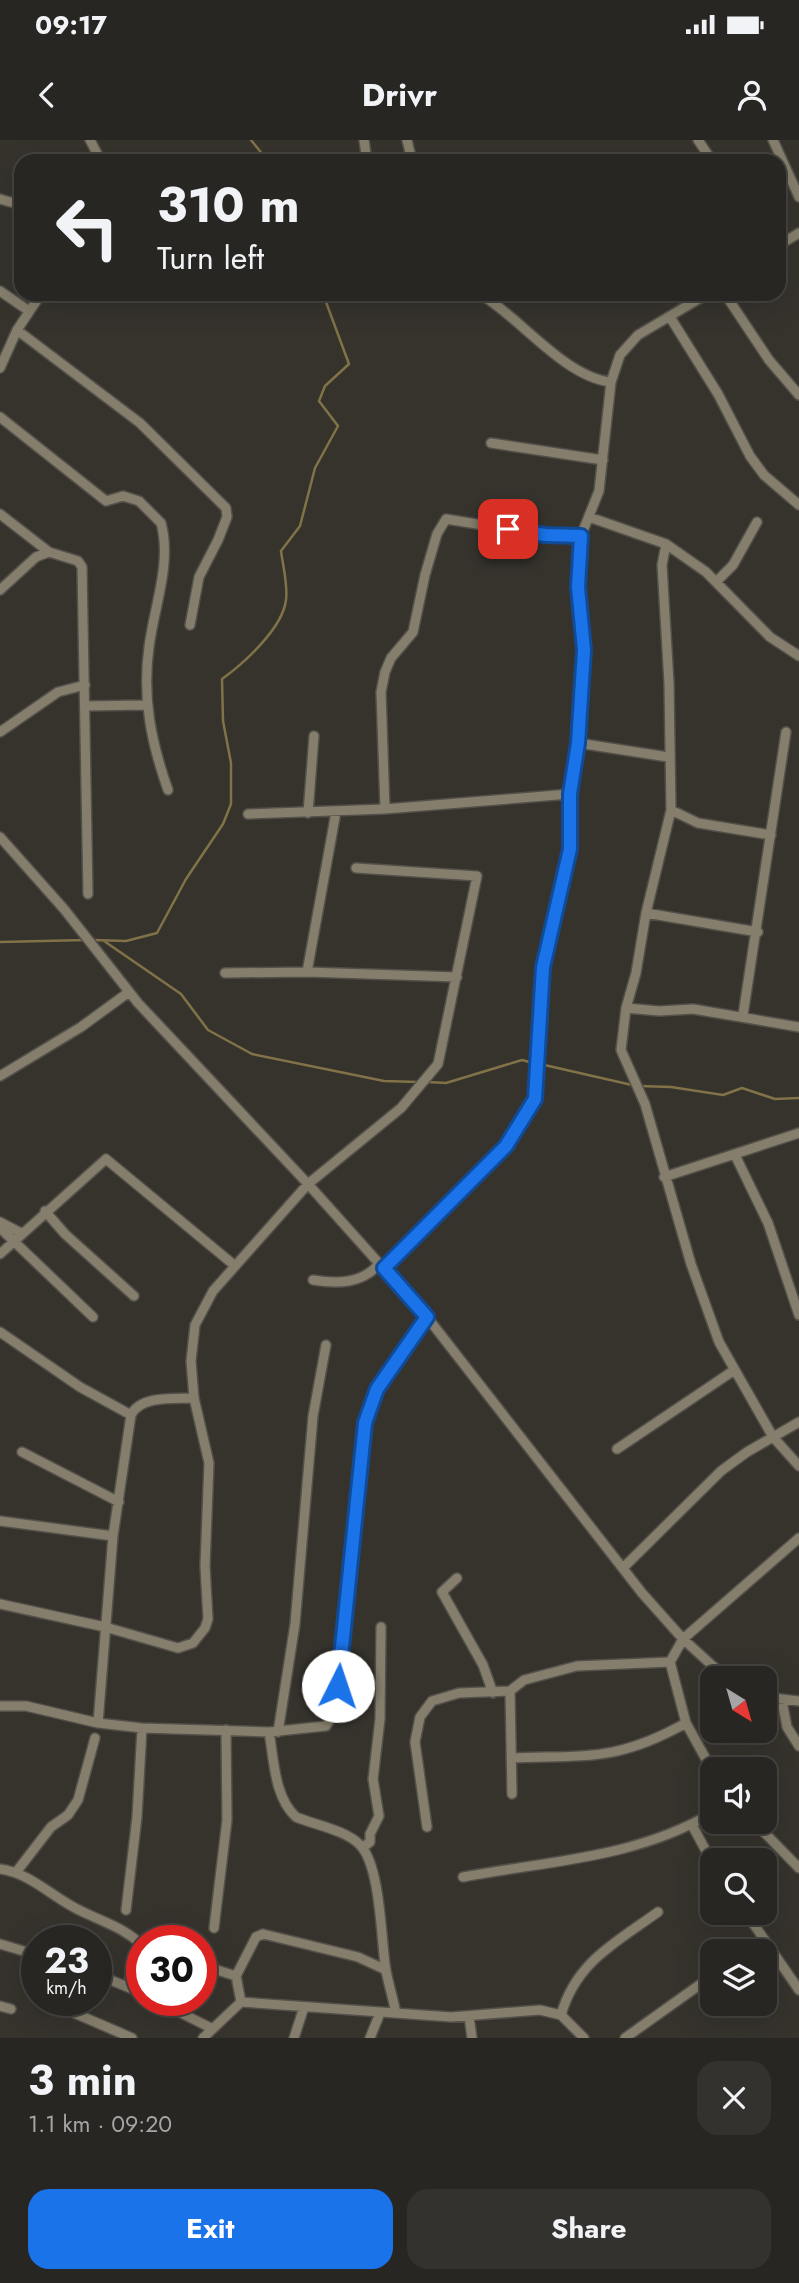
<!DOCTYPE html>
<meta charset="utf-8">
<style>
:root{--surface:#282622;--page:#34322f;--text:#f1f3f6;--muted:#a5a5a5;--line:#444340;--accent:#1a73e8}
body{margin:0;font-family:Jost,sans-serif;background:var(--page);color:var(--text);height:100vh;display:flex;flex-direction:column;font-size:26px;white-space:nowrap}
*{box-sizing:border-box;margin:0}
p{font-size:23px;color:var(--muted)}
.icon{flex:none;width:38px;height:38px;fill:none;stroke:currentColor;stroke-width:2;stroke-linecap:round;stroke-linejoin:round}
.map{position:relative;height:1898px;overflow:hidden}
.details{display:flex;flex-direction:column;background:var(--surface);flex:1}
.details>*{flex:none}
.guide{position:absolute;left:14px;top:14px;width:772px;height:147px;border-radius:21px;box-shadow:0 7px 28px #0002,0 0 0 2px var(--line);background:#282622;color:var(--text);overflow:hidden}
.needle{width:46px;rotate:143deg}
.tools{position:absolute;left:700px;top:1526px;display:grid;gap:14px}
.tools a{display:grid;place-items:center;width:77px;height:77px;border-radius:14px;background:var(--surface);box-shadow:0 7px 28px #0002,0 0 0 2px var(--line);font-size:35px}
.speed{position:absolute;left:21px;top:1785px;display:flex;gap:14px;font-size:35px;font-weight:700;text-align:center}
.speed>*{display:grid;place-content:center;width:91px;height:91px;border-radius:50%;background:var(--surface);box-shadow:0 7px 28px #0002,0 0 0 2px var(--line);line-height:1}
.speed small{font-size:18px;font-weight:400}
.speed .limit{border:10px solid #d22;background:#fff;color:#111}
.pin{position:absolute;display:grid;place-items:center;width:60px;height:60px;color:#fff;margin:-30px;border-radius:14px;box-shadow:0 4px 10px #0006}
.me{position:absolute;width:77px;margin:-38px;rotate:4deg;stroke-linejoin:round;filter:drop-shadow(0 0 5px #0008)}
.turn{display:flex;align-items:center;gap:24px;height:147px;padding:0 28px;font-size:32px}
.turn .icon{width:91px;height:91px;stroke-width:2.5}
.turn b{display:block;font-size:49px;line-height:60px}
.round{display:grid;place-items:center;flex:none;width:74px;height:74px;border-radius:21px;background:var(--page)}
.overview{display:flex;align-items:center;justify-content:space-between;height:119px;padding:0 28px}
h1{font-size:42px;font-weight:700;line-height:52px}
.action{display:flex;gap:14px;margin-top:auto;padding:14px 28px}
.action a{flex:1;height:80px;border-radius:21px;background:var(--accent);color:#fff;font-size:28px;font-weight:700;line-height:80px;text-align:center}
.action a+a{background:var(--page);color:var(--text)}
.status{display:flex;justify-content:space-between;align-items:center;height:49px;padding:0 35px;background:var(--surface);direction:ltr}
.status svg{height:19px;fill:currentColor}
header{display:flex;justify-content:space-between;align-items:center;height:91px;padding:0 28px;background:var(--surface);font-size:32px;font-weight:700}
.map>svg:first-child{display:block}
</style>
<div class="status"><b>09:17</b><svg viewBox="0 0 49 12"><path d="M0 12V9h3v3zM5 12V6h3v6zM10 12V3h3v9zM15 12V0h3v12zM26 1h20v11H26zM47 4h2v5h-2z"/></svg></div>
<header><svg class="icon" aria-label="back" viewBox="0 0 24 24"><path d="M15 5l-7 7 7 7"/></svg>Drivr<svg class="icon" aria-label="person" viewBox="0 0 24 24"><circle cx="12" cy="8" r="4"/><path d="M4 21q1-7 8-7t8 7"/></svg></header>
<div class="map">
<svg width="799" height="1898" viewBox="0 0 799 1898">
<rect width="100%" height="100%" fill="#36332d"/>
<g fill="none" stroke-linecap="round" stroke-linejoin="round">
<path stroke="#817248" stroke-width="2.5" d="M251 0 268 21
M93 800 126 801 157 793 186 739 223 684 231 664V623L223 581 222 539C243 524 283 488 286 460 288 445 283 426 281 411L300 386 315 328 338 286 319 261 325 246 349 224 323 154
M104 801 181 854 208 890 252 914 384 941 418 942
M0 802 86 800
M540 924 632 945
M428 942 446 943 522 920 533 923
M639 946 671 947 723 955 742 948 775 959 799 958"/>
<defs>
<path id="minor" d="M90 0 101 21
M364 0 367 21
M407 0 412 21
M698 0 712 21
M773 0 799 57
M0 59 21 65
M779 105 799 93
M0 151 29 171
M480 154C520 177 564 237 611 242
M725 154 769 220 799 255
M670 177 718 254 750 316 764 335 799 365
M17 190 140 283 226 368 227 377 218 400 199 437 190 485
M0 228 17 190 41 154
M0 277 106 361 123 356 139 361 161 383C172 423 154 467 149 507 142 557 151 602 168 650
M491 303 603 320
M0 374 49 412 78 421 82 427 88 754
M589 377 666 404 706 432 770 497 799 516
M666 404 662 425 669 543 671 670 646 773 636 833 626 868 621 910 645 964 691 1124 719 1202 773 1297 799 1326
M716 442 733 425 757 382
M0 450 36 417 49 412
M86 566 145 565
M0 592 58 552 85 545
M578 603 668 617
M385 669 381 552 385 532 391 518 413 492 425 435 437 394 446 379 545 395 581 396
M671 670 698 683 771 695
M308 673 314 596
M248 674 385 669 570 654
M0 697 64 769 138 863 308 1044 427 1177 642 1453 683 1499 726 1538
M646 773 758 792
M307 832 336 672
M225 833 307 832 457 837
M626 868 659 871 693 869 799 887
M743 875 786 592
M0 936 81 887 129 852
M735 1015 768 1083 799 1175
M664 1037 799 993
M45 1071 65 1094 134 1156
M0 1082 21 1093
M0 1088 93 1177
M0 1114 106 1019 234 1125
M384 1128 506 1006 535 959 543 827 570 709V654L578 603 584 510 578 447 581 396 599 351 611 242 620 215 638 195 707 154
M313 1140C337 1144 362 1144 379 1124
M0 1192 80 1247 131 1275
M617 1309 733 1231
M22 1312 119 1362
M0 1381 113 1396
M623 1428 721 1331 747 1312 799 1282
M457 1438 442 1452 483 1525 493 1553
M0 1464 105 1487 178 1508 193 1503 205 1488 208 1479 205 1426 209 1323 194 1258 191 1221 195 1185 213 1151 308 1044 401 968 438 924 477 736 356 728
M670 1522 686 1583 712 1630
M510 1551 512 1654
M765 1557 799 1561
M782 1561 787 1587 799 1606
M0 1566H26L98 1583 142 1588 269 1592 326 1586 337 1568 365 1283 377 1249 427 1177
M98 1583 113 1396 131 1275C141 1255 175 1259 194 1258
M269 1592C274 1619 274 1657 296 1677 315 1685 346 1690 360 1705 381 1726 381 1802 386 1831 389 1845 393 1859 396 1873
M278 1592 295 1484 313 1276 326 1205
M511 1618C586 1615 616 1622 686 1583
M754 1682 799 1728
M692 1685 712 1722
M427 1687 415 1602 420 1577 432 1561 459 1553 510 1551 524 1540 577 1526 670 1522 683 1499 799 1398
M363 1707 370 1702V1694L379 1676 373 1639 380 1579 381 1487
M0 1729C31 1733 53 1758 81 1771 103 1782 123 1787 142 1805
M17 1731 51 1687 68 1675 78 1660 95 1598
M463 1737C548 1721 636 1718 712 1673
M126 1770 137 1677 142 1588
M746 1773 799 1850
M214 1788 227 1680 226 1590
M0 1804 37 1815
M747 1811 764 1799
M201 1825 236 1836
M96 1834 142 1853
M128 1846 134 1821 142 1806
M155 1860 211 1888
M241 1862 236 1836 256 1797 263 1794 358 1817 386 1830
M0 1866 11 1869
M58 1866 132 1898
M561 1875C576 1822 615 1803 658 1772
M469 1876 472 1898
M203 1898 241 1862 451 1877 540 1870 561 1875 584 1898
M294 1898 304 1867
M370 1898 380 1873
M625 1898 712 1836"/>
</defs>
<use href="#minor" stroke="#53504a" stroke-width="12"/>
<use href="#minor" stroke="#857e6c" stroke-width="9"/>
</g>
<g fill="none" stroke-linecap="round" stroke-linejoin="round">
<defs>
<path id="route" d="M338 1546 365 1283 377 1249 427 1177 384 1128 506 1006 535 959 543 827 570 709V654L578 603 584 510 578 447 581 396 545 395 508 389"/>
</defs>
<use href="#route" stroke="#114b97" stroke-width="18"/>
<use href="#route" stroke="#1a73e8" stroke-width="12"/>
</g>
</svg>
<div class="tools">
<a><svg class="needle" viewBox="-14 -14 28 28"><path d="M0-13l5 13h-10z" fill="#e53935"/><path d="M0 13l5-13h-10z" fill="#a5a5a5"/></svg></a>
<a><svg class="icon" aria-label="sound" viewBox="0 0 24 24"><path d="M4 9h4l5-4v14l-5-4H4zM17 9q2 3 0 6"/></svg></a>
<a><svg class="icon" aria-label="search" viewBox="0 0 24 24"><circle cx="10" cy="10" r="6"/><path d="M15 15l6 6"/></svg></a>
<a><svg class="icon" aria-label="layers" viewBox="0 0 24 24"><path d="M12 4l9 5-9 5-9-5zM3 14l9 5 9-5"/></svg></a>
</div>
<div class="speed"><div>23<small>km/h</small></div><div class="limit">30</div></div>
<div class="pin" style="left:508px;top:389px;background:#d93025"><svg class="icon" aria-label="arrive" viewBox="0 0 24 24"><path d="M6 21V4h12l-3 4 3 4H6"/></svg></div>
<svg class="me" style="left:338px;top:1546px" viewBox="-20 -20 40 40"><circle r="19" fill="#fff"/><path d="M0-13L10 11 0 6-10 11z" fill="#1a73e8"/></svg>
<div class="guide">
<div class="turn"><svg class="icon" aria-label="left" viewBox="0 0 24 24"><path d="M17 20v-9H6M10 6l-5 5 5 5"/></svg><div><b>310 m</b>Turn left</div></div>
</div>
</div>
<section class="details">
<div class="overview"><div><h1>3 min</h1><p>1.1 km · 09:20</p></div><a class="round"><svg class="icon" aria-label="close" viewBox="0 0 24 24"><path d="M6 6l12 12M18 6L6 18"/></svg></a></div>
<div class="action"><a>Exit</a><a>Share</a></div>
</section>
